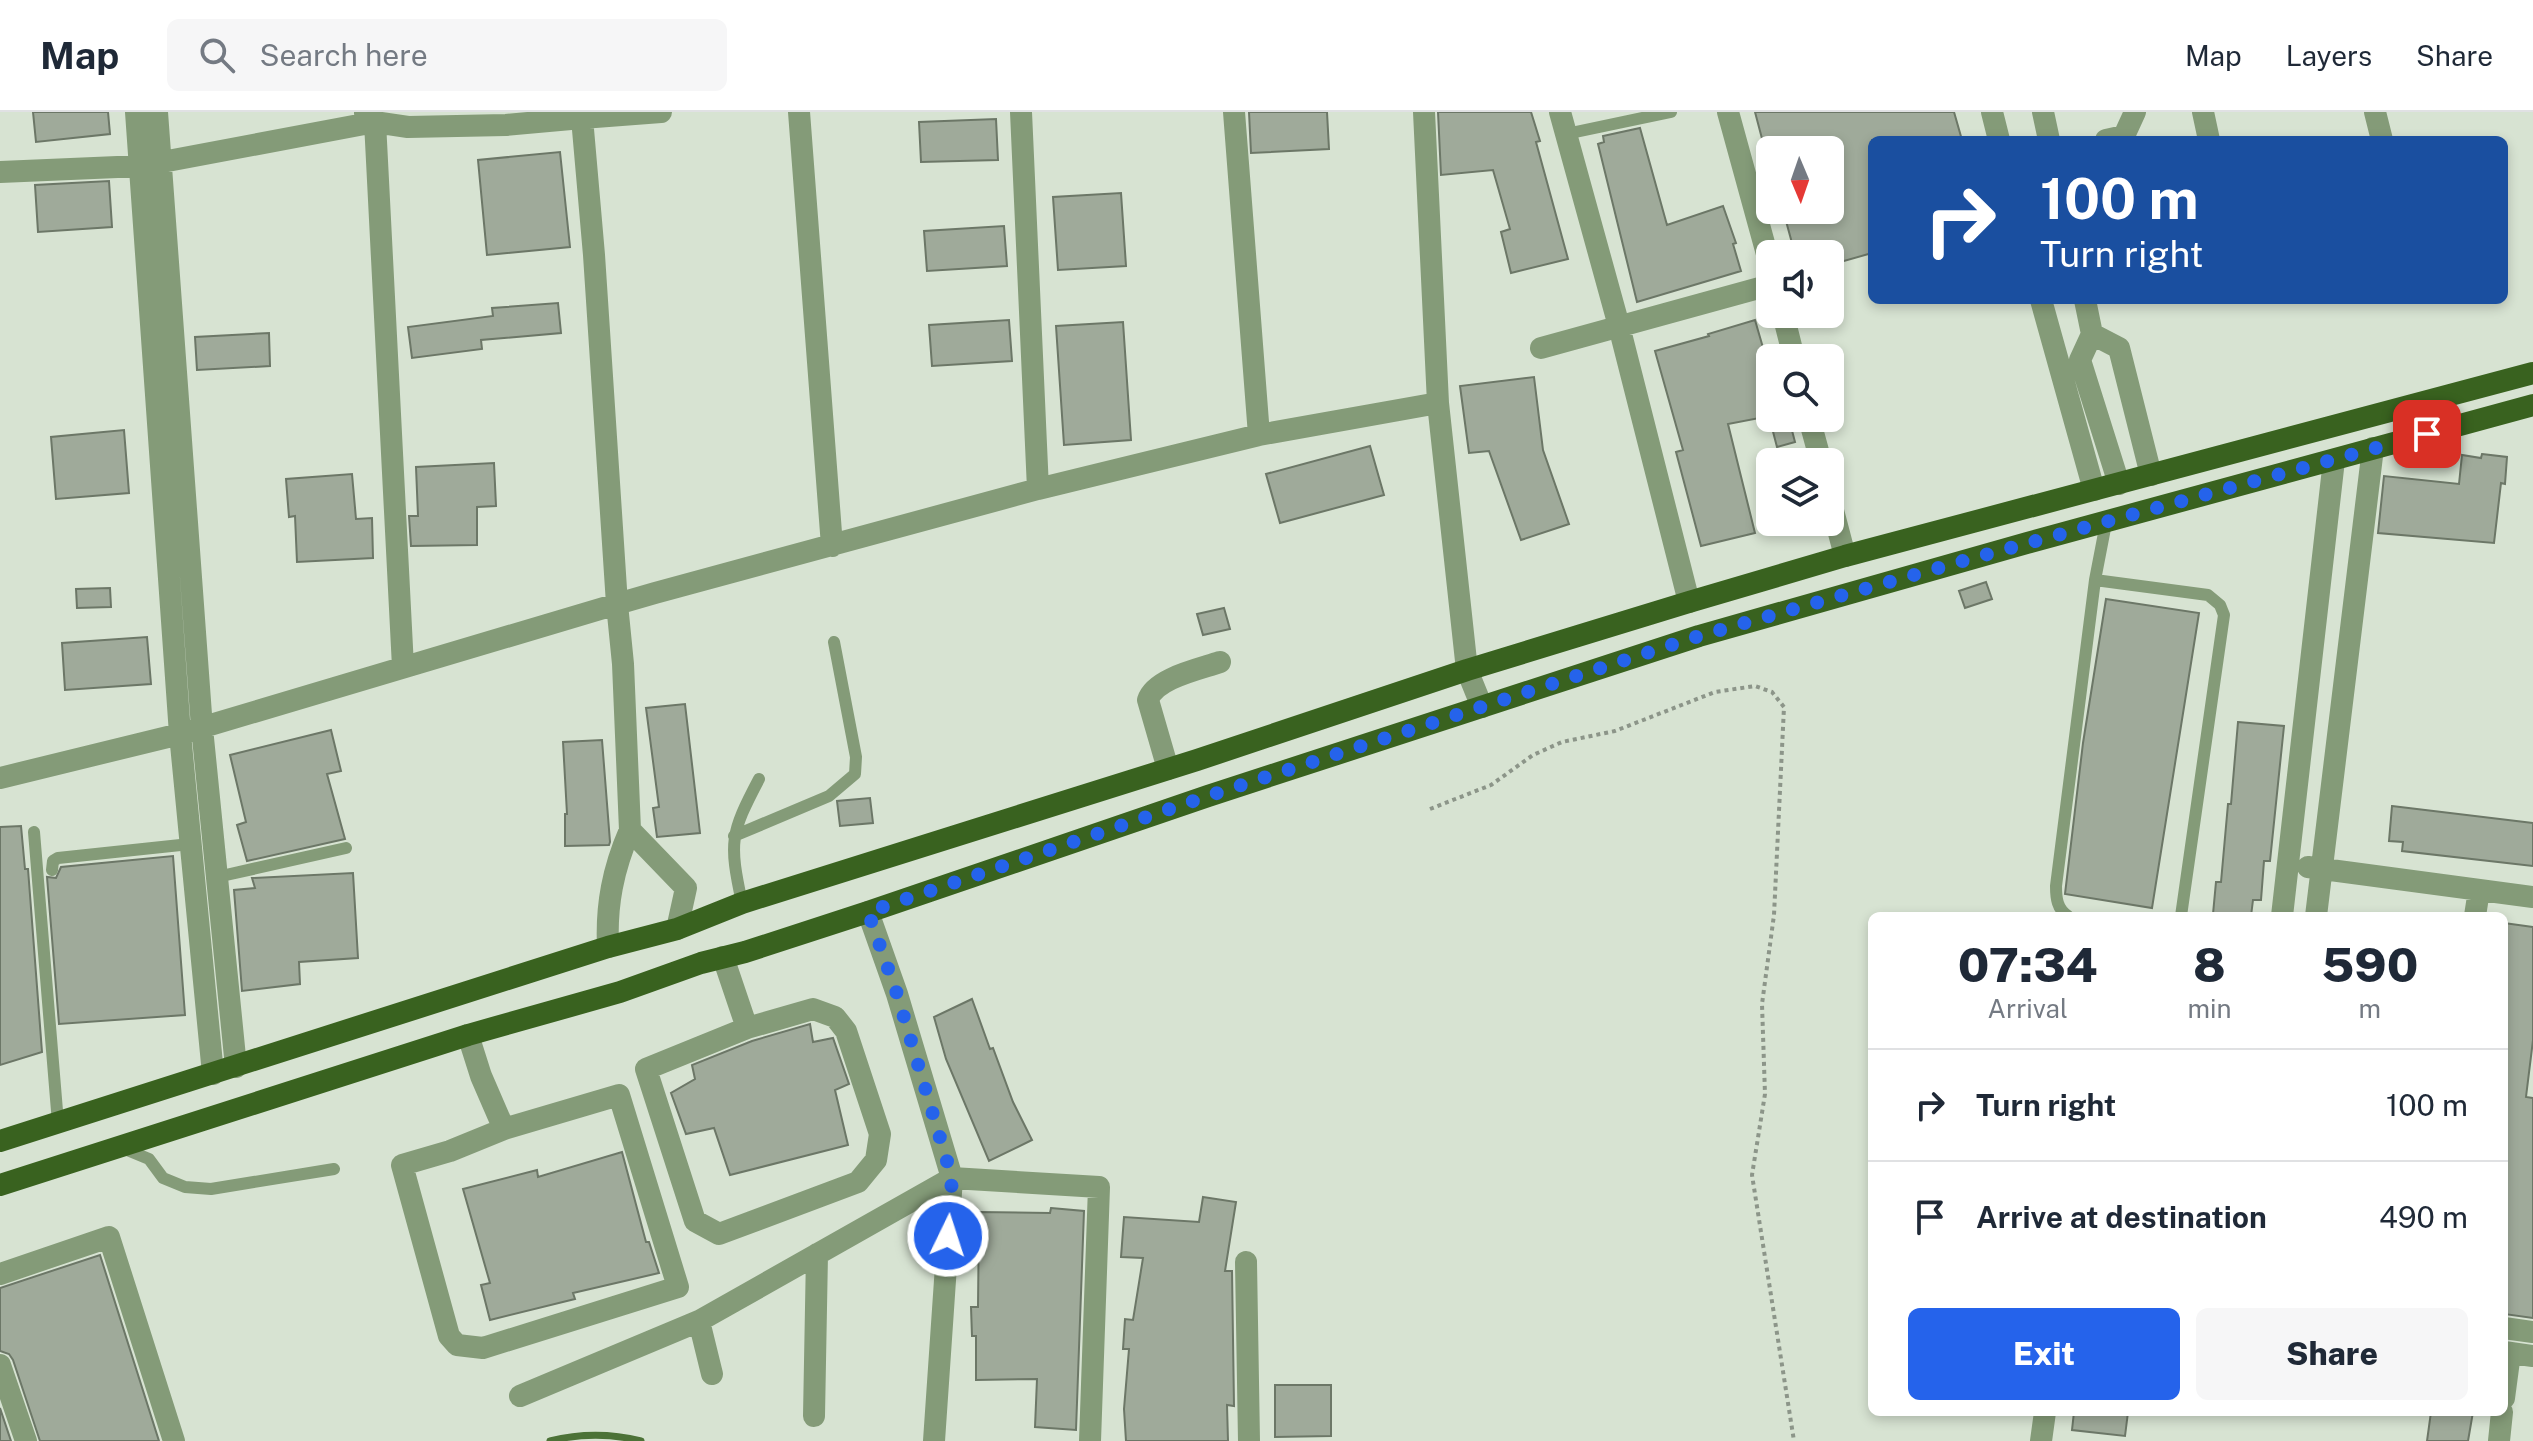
<!DOCTYPE html>
<style>
:root{--surface:#fff;--page:#f6f6f7;--text:#1f2937;--muted:#747a83;--line:#e0e1e3;--accent:#2563eb}
body{margin:0;font-family:"Public Sans",sans-serif;background:var(--page);color:var(--text);height:100vh;display:flex;flex-direction:column;font-size:30px;white-space:nowrap}
*{box-sizing:border-box;margin:0}
p{font-size:26px;color:var(--muted)}
.icon{flex:none;width:44px;height:44px;fill:none;stroke:currentColor;stroke-width:2;stroke-linecap:round;stroke-linejoin:round}
.map{position:relative;flex:1;overflow:hidden}
.sheet{position:absolute;left:1868px;top:800px;width:640px;height:504px;display:flex;flex-direction:column;background:var(--surface);border-radius:12px;box-shadow:0 4px 12px #0003}
.sheet>*{flex:none}
.top-card{position:absolute;left:1868px;top:24px;width:640px;height:168px;border-radius:12px;box-shadow:0 4px 12px #0003;background:#1a4fa0;color:#fff;overflow:hidden}
.needle{width:52px;rotate:178deg}
.controls{position:absolute;left:1756px;top:24px;display:grid;gap:16px}
.controls a{display:grid;place-items:center;width:88px;height:88px;border-radius:12px;background:var(--surface);box-shadow:0 4px 12px #0003;font-size:40px}
.pin{position:absolute;display:grid;place-items:center;width:68px;height:68px;color:#fff;margin:-34px;border-radius:16px;box-shadow:0 4px 12px #0006}
.me{position:absolute;width:88px;margin:-44px;rotate:4deg;stroke-linejoin:round;filter:drop-shadow(0 0 6px #0008)}
.turn{display:flex;align-items:center;gap:28px;height:168px;padding:0 40px;font-size:36px}
.turn .icon{width:104px;height:104px;stroke-width:2.5}
.turn b{display:block;font-size:56px;line-height:68px}
.eta{display:flex;justify-content:space-evenly;align-items:center;height:136px;text-align:center}
.eta b{font-size:48px;font-weight:800;line-height:56px}
.button{display:flex;gap:16px;margin-top:auto;padding:16px 40px}
.button a{flex:1;height:92px;border-radius:12px;background:var(--accent);color:#fff;font-size:32px;font-weight:800;line-height:92px;text-align:center}
.button a+a{background:var(--page);color:var(--text)}
ul{padding:0;list-style:none}
li{display:flex;align-items:center;gap:24px;height:112px;padding:0 40px;border-top:2px solid var(--line)}
li div{flex:1}
li b{display:block;font-size:30px}
li em{font-style:normal}
header{display:flex;align-items:center;gap:48px;box-sizing:border-box;height:112px;padding:0 40px;background:var(--surface);border-bottom:2px solid var(--line)}
header strong{font-size:38px}
nav{display:flex;gap:44px;margin-inline-start:auto;font-size:28px}
.search{width:560px;height:72px;background:var(--page);display:flex;align-items:center;gap:20px;box-sizing:border-box;padding:0 28px;border-radius:12px;color:var(--muted);font-size:30px}
.map>svg:first-child{display:block}
</style>
<header>
<strong>Map</strong>
<div class="search"><svg class="icon" aria-label="search" viewBox="0 0 24 24"><circle cx="10" cy="10" r="6"/><path d="M15 15l6 6"/></svg>Search here</div>
<nav><a>Map</a><a>Layers</a><a>Share</a></nav>
</header>
<div class="map">
<svg width="2533" height="1329" viewBox="0 0 2533 1329">
<rect width="100%" height="100%" fill="#d7e3d2"/>
<g fill="none" stroke-linecap="round" stroke-linejoin="round">
<path stroke="#4c7237" stroke-width="7" d="M550 1329C581 1321 610 1321 641 1329"/>
</g>
<path fill="#9faa9a" stroke="#6c7767" stroke-width="2" d="M33 0H108L110 22 36 30Z
M1249 0H1327L1329 37 1251 41Z
M1438 0H1531L1540 29 1536 30 1568 147 1511 161 1501 120 1510 117 1493 58 1441 63Z
M1755 0H1954L1962 28H1872V141L1830 153V142H1795L1783 98H1830V38H1765Z
M996 7 998 48 921 50 919 10Z
M1640 16 1667 113 1723 94 1736 131 1733 132 1741 159 1637 190 1598 32 1604 30 1603 24Z
M560 40 570 135 487 143 478 48Z
M109 69 112 115 38 120 35 73Z
M1121 81 1126 154 1058 158 1053 85Z
M1004 114 1007 154 927 159 924 119Z
M558 191 561 221 481 228 482 237 412 246 408 215 493 204 492 196Z
M1009 208 1012 249 932 254 929 213Z
M1755 208 1770 260V304L1728 312 1755 421 1701 434 1676 340 1683 338 1655 239 1709 224 1708 222Z
M1123 210 1131 328 1064 333 1056 214Z
M269 221 270 254 197 258 195 225Z
M1534 265 1543 338 1569 412 1521 428 1489 339 1469 341 1460 274Z
M1789 307 1795 330 1777 335 1771 312Z
M124 318 129 381 56 387 51 325Z
M1370 334 1384 383 1280 411 1266 362Z
M2482 342 2507 345 2505 372 2501 371 2494 431 2378 421 2384 364 2459 372 2462 343 2481 346Z
M494 351 496 394 477 395V433L411 434 409 404H418L416 355Z
M352 362 356 407 372 406 373 446 297 450 295 404 289 405 286 367Z
M1986 470 1992 487 1965 496 1959 479Z
M110 476 111 495 77 496 76 477Z
M2106 487 2199 501 2152 796 2065 782 2083 631Z
M1224 496 1230 517 1203 523 1197 502Z
M147 525 151 572 65 578 62 531Z
M685 592 700 721 657 725 653 696 659 695 646 596Z
M2238 610 2284 614 2270 749H2264L2261 788H2253L2251 804 2213 802 2216 770H2221L2228 692H2231Z
M331 618 341 659 327 662 345 727 247 749 237 713 246 710 230 643Z
M602 628 610 730 609 733 565 734V702H567L563 630Z
M870 686 873 711 840 714 837 689Z
M2392 694 2533 711V754L2402 739 2403 730 2389 729Z
M21 714 25 757H28L42 940 0 953V715Z
M173 744 185 903 59 912 47 765 56 766 61 755Z
M353 761 358 846 299 850 300 872 242 879 234 778 255 776 252 766Z
M2504 811 2533 815V928L2526 985 2533 986V1206L2504 1202Z
M972 887 990 937 993 936 1013 990 1032 1028 989 1049 946 947 934 905Z
M810 912 813 930 833 926 849 972 835 978 848 1033 730 1063 714 1016 686 1022 671 981 695 967 692 953 752 929Z
M622 1040 646 1130H649L659 1161 573 1181 575 1187 490 1208 481 1173 490 1171 463 1077 537 1058 538 1065Z
M1203 1085 1236 1090 1225 1159H1232L1234 1294 1227 1293 1228 1329H1126L1124 1297 1129 1237H1123L1125 1207 1133 1208 1143 1146 1121 1145 1124 1105 1199 1110Z
M1051 1096 1084 1099 1076 1318 1035 1315 1037 1267 976 1268V1224H972L971 1195H978L979 1100 1050 1101Z
M100 1143 159 1329H40L13 1248 9 1242 0 1239V1176Z
M1275 1273H1331V1324L1275 1325Z
M0 1296 11 1329H0Z
M2074 1300H2128L2125 1324 2072 1318Z
M2431 1300H2473L2468 1329H2427Z"/>
<g fill="none" stroke-linecap="round" stroke-linejoin="round">
<path stroke="#8c9589" stroke-width="4" stroke-dasharray="4 4" stroke-linecap="butt" d="M1430 697 1491 673 1533 643 1562 630 1615 619 1715 580 1755 574 1772 580 1784 595 1774 803 1762 892 1765 982 1752 1063 1794 1329"/>
<path stroke="#849b78" stroke-width="12" d="M1566 22 1671 0
M2095 468 2208 483 2220 493 2224 503 2181 804
M34 720 58 1011
M734 724 829 684 855 662 856 645 834 530
M52 758 53 749 58 746 190 732
M217 765 346 736
M742 791C729 730 730 722 759 667
M2068 804C2057 797 2056 786 2056 774L2095 468 2106 411
M120 1035 149 1047 163 1066 185 1075 211 1077 334 1057"/>
<path stroke="#849b78" stroke-width="22" d="M136 0 180 622 213 962
M157 0 202 616 236 955
M799 0 832 434
M1021 0 1038 377
M1234 0 1259 323
M1424 0 1438 291
M1560 0 1619 214 1689 490
M1728 0 1770 153
M1992 0 1999 28
M2043 0 2049 28
M2203 0 2209 28
M2375 0 2382 28
M365 1 375 10 408 15 506 13 582 6 581 0
M2106 28 2124 24 2135 0
M0 60 141 54 375 10 403 555
M2041 188 2094 378
M2085 188 2092 222
M1783 202 1794 246
M1541 236 1770 173
M1809 306 1821 350
M2119 372 2080 248 2092 222 2119 236 2151 363
M1830 387 1845 444
M1168 657 1148 588C1155 566 1200 557 1220 550
M0 666 180 622 617 492 594 143 582 6 661 0
M2308 755 2533 785
M868 800 897 882 952 1066 934 1329
M2282 804 2334 348
M2316 804 2373 336
M2475 804 2479 778
M677 817 686 776 630 718 623 552 617 492 655 481 1038 377 1259 323 1438 291 1467 558 1482 595
M608 835C606 793 613 757 630 718
M723 845 747 916
M813 897 835 905 846 919 880 1022 876 1048 858 1070 719 1122 695 1109 646 957 747 916Z
M468 923 481 964 504 1017 450 1039 402 1053 449 1224 457 1233 483 1236 678 1175 619 983 504 1017
M1246 1150 1249 1329
M0 1162 109 1125 174 1329
M699 1209 712 1262
M2504 1216 2533 1220
M2504 1240 2533 1244
M0 1253 26 1329
M520 1284 699 1209 952 1066 1099 1075 1090 1329
M2504 1286 2510 1241
M814 1304 817 1142
M2041 1329 2045 1300
M2499 1329 2502 1300"/>
<path stroke="#39621f" stroke-width="22" d="M0 1029 608 835 677 817 742 791 1197 648 1467 558 1689 490 1845 444 2533 261
M0 1073 468 923 620 880 701 851 745 840 868 800 1208 684 1699 524 2027 431 2533 293"/>
</g>
<g fill="none" stroke-linecap="round" stroke-linejoin="round">
<path stroke="#2563eb" stroke-width="14" stroke-dasharray="0 25.2" d="M948 1124 952 1066 897 882 868 800 1208 684 1699 524 1970 447 2427 322"/>
</g>
</svg>
<div class="controls">
<a><svg class="needle" viewBox="-14 -14 28 28"><path d="M0-13l5 13h-10z" fill="#e53935"/><path d="M0 13l5-13h-10z" fill="#747a83"/></svg></a>
<a><svg class="icon" aria-label="sound" viewBox="0 0 24 24"><path d="M4 9h4l5-4v14l-5-4H4zM17 9q2 3 0 6"/></svg></a>
<a><svg class="icon" aria-label="search" viewBox="0 0 24 24"><circle cx="10" cy="10" r="6"/><path d="M15 15l6 6"/></svg></a>
<a><svg class="icon" aria-label="layers" viewBox="0 0 24 24"><path d="M12 4l9 5-9 5-9-5zM3 14l9 5 9-5"/></svg></a>
</div>
<div class="pin" style="left:2427px;top:322px;background:#d93025"><svg class="icon" aria-label="arrive" viewBox="0 0 24 24"><path d="M6 21V4h12l-3 4 3 4H6"/></svg></div>
<svg class="me" style="left:948px;top:1124px" viewBox="-20 -20 40 40"><circle r="17" fill="#2563eb" stroke="#fff" stroke-width="3"/><path d="M0-11L8 9 0 5-8 9z" fill="#fff"/></svg>
<div class="top-card">
<div class="turn"><svg class="icon" aria-label="right" viewBox="0 0 24 24"><path d="M7 20v-9h11M14 6l5 5-5 5"/></svg><div><b>100 m</b>Turn right</div></div>
</div>
<section class="sheet">
<div class="eta">
<div><b>07:34</b><p>Arrival</p></div>
<div><b>8</b><p>min</p></div>
<div><b>590</b><p>m</p></div>
</div>
<ul>
<li><svg class="icon" aria-label="right" viewBox="0 0 24 24"><path d="M7 20v-9h11M14 6l5 5-5 5"/></svg><div><b>Turn right</b></div><em>100 m</em></li>
<li><svg class="icon" aria-label="arrive" viewBox="0 0 24 24"><path d="M6 21V4h12l-3 4 3 4H6"/></svg><div><b>Arrive at destination</b></div><em>490 m</em></li>
</ul>
<div class="button"><a>Exit</a><a>Share</a></div>
</section>
</div>
